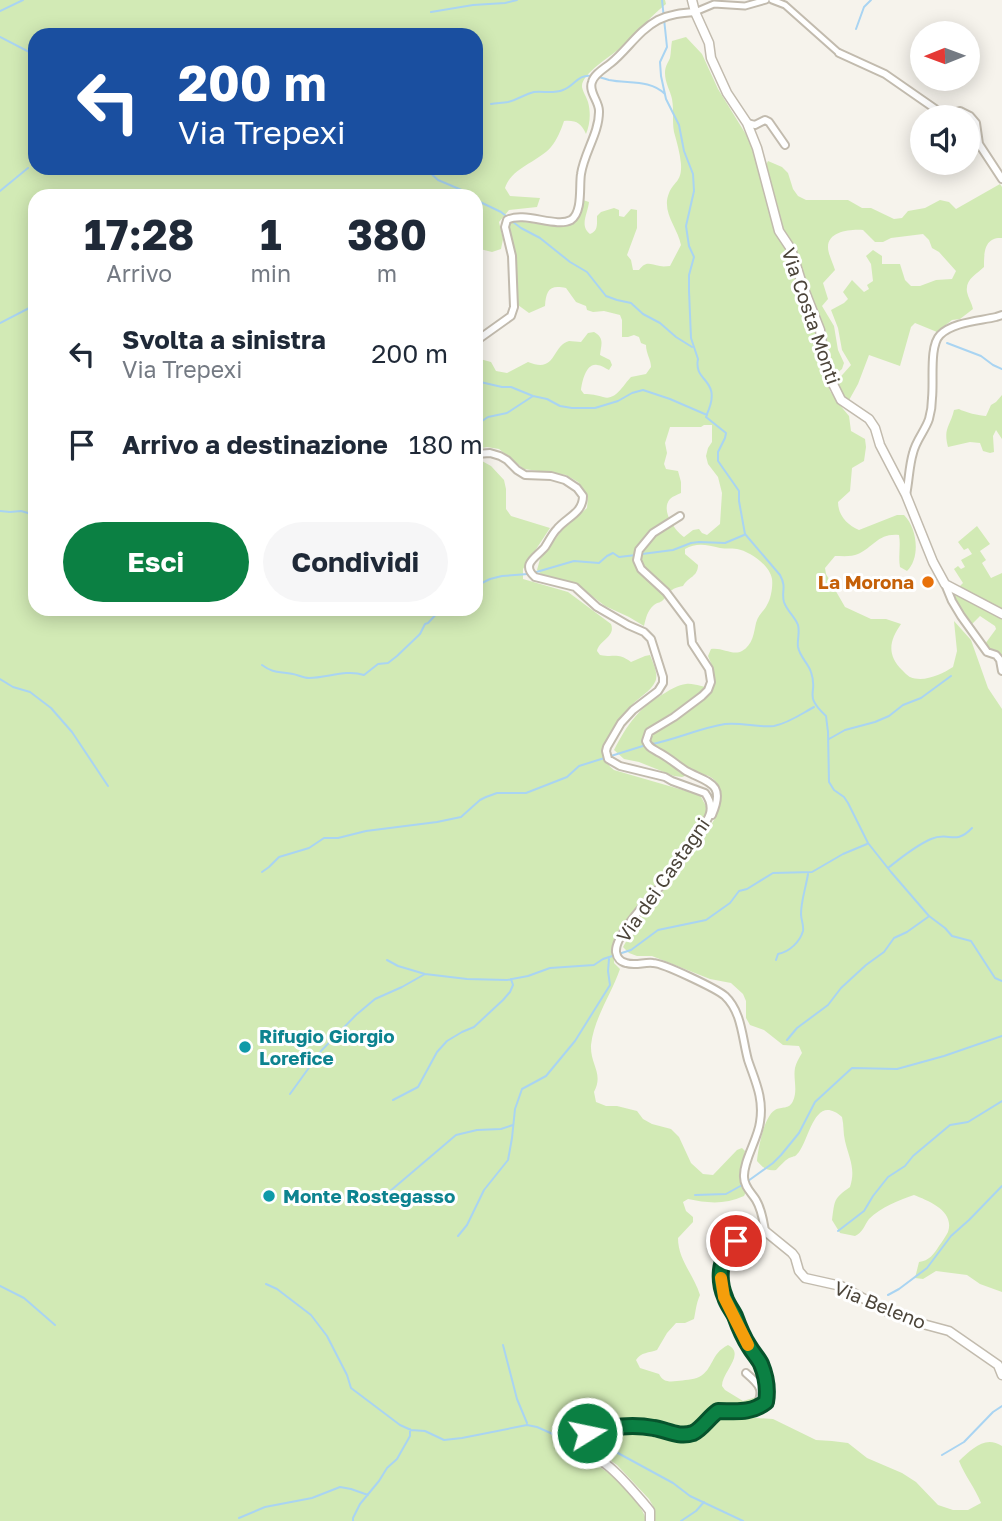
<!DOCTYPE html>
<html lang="it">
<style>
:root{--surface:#fff;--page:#f6f6f7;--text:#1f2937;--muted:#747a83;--accent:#0b8043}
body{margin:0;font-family:"Golos Text",sans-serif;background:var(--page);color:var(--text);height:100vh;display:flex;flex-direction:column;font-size:26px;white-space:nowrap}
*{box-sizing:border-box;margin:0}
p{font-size:23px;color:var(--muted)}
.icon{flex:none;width:38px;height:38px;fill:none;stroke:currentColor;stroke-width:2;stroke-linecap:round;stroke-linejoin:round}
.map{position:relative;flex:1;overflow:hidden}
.details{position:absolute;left:28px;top:189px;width:455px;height:427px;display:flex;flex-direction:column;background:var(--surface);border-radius:21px;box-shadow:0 4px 18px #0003}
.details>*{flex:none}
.guide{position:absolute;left:28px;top:28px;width:455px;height:147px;border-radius:21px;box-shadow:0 4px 18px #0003;background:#1a4fa0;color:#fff;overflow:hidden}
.needle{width:46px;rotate:269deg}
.tools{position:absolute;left:910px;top:21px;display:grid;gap:14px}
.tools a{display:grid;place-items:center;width:70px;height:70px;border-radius:50%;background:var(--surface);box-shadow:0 4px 18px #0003;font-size:35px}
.pin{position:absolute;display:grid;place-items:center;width:60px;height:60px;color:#fff;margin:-30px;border:4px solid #fff;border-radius:50%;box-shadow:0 2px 7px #0007}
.me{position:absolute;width:77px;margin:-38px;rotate:80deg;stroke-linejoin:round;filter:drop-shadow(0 0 5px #0008)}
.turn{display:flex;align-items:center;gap:24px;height:147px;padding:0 35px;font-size:32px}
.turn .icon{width:91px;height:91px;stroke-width:2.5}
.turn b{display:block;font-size:49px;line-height:60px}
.eta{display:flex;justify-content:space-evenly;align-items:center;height:119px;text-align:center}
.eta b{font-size:42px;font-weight:700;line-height:49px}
.button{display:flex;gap:14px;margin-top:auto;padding:14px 35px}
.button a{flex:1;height:80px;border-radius:42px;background:var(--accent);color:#fff;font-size:28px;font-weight:700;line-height:80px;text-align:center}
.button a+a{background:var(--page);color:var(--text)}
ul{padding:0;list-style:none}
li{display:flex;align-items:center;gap:21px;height:91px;padding:0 35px}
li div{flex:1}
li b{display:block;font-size:26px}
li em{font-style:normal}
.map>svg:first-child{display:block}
</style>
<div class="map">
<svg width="1002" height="1521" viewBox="0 0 1002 1521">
<rect width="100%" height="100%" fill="#f6f3ec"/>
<path fill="#d2eab5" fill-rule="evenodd" d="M0 0H665L666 4C649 18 635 34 619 49 610 57 581 74 582 87 583 92 587 98 588 102 591 113 590 124 586 134 581 123 576 120 564 121 561 130 557 140 551 147 538 162 511 168 505 188L510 196 540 198 537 207 509 210 499 222 503 239 501 249 492 252 476 248V196H35V609H476V461H482L491 466 504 480 506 489V509L511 516 550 528 523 569V579L568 592 611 624C616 637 599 640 597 651L600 655C615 658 617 652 631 662L645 656 650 655C653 663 659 674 655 682 651 691 638 698 632 705 617 722 590 752 614 770L700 795 707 808 705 818 684 845 672 867 653 887 618 931 615 940 614 963 620 969C611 995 594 1018 591 1045 590 1065 604 1073 594 1092L596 1102 606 1106H617L637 1111 643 1119 652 1124 671 1129 679 1137 691 1163 703 1174 713 1175 737 1150 742 1148 745 1151C742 1166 738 1178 746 1192L744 1196C724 1205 707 1203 688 1199L683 1202 686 1211 693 1217V1222L678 1238C678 1260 694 1275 700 1295 696 1304 696 1310 694 1319L685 1323H676L667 1333 657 1350C649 1353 641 1352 636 1360L640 1368 659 1374C663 1382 669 1382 677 1381 684 1380 693 1380 699 1377 714 1369 710 1354 728 1345 746 1354 722 1372 722 1386L725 1390 743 1401 756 1397 752 1405C740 1408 724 1403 714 1408 705 1413 700 1427 689 1429 678 1432 667 1426 657 1423 631 1418 605 1423 581 1433 571 1454 601 1466 614 1477 624 1486 645 1508 646 1521H0ZM35 35H476V168H35Z
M686 37 702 54 718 89 750 141 775 233 788 252 805 303 813 317 817 329 823 370 830 391 839 404 849 416 851 431 865 439 866 447 864 461 852 468 850 491 838 502C838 515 847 525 859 530L897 515H904C917 528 921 557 907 571L900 567C898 556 901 546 899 535 878 533 874 547 858 554 852 557 842 556 835 556L825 568 826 574 845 607 871 619H886L901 624C890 640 886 654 902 670 903 671 909 677 910 677 924 683 942 674 953 667L957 651 954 621 971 640 988 688 1002 709V1292L980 1284 967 1275 936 1271 923 1279 915 1278 919 1262C929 1261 934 1254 939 1246 942 1242 946 1236 948 1232 955 1211 929 1201 914 1195 899 1200 881 1207 869 1219 864 1226 863 1232 855 1236L840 1233 832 1220C835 1200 833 1199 850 1187 856 1169 849 1158 845 1141 843 1133 844 1125 842 1117 815 1093 810 1137 799 1152 794 1158 796 1155 789 1158 784 1161 780 1166 776 1170 767 1171 763 1168 757 1161 758 1149 764 1116 775 1110 782 1106 789 1110 793 1101 798 1090 793 1079 795 1068 796 1063 799 1058 802 1053L799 1046 783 1045 764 1030 750 1025 746 1018V1001L743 994 731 983 710 979 652 956H637L629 953 623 947 627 940 633 935C632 918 648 908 659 896 670 883 679 866 690 852 702 834 721 820 720 797 720 790 719 783 712 778 708 775 702 774 697 772L682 777 674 776 639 762 624 759 614 750C627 725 639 707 665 693 671 689 678 685 686 684 695 683 703 688 713 688 716 675 713 668 708 656L711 649C722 647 733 656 742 651 753 645 754 632 756 623 758 615 764 611 767 605 771 599 773 586 772 579 770 565 749 551 737 549 731 548 726 549 720 548 707 545 697 542 685 549V554L698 565C698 577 688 577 683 586 670 589 672 590 664 599 661 603 658 602 654 605 647 611 646 618 644 626L629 617 605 606 575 583 542 575 537 570 540 559 563 529 587 508 588 496 578 482 566 475 524 469 499 449 487 447 476 449V346L480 359 491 362 496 371 507 373 528 362C557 374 551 346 569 341 573 341 577 342 581 342L588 333 594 332C605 338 601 345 600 355L610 360 612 365 609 370C605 368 601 365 597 365 586 363 582 382 581 390L584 394C592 394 596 395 603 397 616 401 623 385 631 377L646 374 651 367C651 359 646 354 646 345L641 343 639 337 634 335 628 337H622V320L620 315 604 311 593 312 587 310 586 306 576 302 566 288C549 284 546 291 545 306L529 313 518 305 516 267 509 227 511 222 515 221 557 226 572 224 582 210 583 200 589 202C588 213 579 226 590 234 598 231 597 225 597 216L601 212 614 208 619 210V216L624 217 631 209 637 210V228L627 255 631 260 633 270H639C647 260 650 265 660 266 664 267 667 266 670 266L681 245C678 228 661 212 669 193 674 181 682 182 681 164 680 153 677 143 674 132 672 121 674 110 672 99 670 90 665 83 665 73 665 66 668 63 670 58 671 53 671 46 672 41ZM704 425H712V442L708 448 706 456 708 464 718 477 722 493 720 524 707 535 702 533 699 529 693 530 684 537C675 531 660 510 670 499 673 496 677 495 681 493V482L678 471 666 469 664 464 667 453 665 443 670 427H701Z
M768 161 782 167 788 173 793 189 798 196 806 200H848L862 208H871L894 219 902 218 908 211 925 208 940 200 949 202 956 209 1000 184 1002 187V238C984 237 984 253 984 267 977 274 965 279 967 292 968 298 972 303 973 309L960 319 952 320 937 332 915 323 911 327 900 366 869 355 858 384 848 402 841 397 836 382 851 365 842 350 838 328 831 310 844 303 848 299 843 292 852 280 864 292 869 289 867 285 873 281 871 264 866 256 873 250 882 256V264H900L905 280 911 286H920L936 280 952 279 956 271 939 252 932 248 929 240 923 234 891 238 883 242H875L863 230C851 229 828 231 828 247 828 254 833 263 835 270L823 283 828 299 822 306 834 326 838 350 844 363 842 369 832 377 827 365 818 313 812 302 791 241 782 227 778 207 766 165Z
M1002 395V439L996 430 993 436 994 452 990 453 983 451 980 443 970 442 948 447C943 428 950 427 954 410L959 409C964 412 980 416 986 416L991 405 996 402Z
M977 526 990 544 980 551 986 560 982 563 991 578 1002 573V611L959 587 963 583 954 569 958 566 961 569 965 567 961 560 972 554 968 548 964 550 958 542Z
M952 589 1002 617V661L999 656 986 647 985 644 996 629 995 626 980 616 970 626 951 593Z
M721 1416 773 1419 816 1440 832 1441 848 1443 867 1458 902 1473 916 1482 938 1505 953 1510H968L981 1503C975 1488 965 1476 959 1461 972 1449 985 1435 1002 1446V1521H653V1506L649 1499 617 1465 591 1447V1436L594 1435 636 1431H652L671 1438 697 1435 704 1432Z"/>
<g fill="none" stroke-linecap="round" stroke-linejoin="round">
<path stroke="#a9d4f2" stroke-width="2" d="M662 0 667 47 660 62 661 76 666 99 679 125 684 151 693 174 694 191 686 226 689 246 694 257 689 275V291L691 338 698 359C693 383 723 378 707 414
M0 11 23 0
M431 12 473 5 505 3 517 0
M856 29 864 7 871 0
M0 37 35 55
M597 77C601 77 605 79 609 80 628 84 650 79 665 94
M491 104C496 103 502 103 508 102 517 100 525 94 534 92 544 91 553 94 563 90 575 86 577 74 592 76
M425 168 438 180 464 191 470 196
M0 191 28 168
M476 200 501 212 506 216
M513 222 521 228 540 238 570 262 587 272 606 296 617 300 631 303 643 314 660 323 676 337 692 347
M0 323 35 305
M947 343 981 356 993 365 1002 369
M476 381 502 387H511L533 396 547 399 560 406 572 408H595L618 401 632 393 643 390 670 399 707 415 706 417 726 433 725 438 718 452V461L739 491V501L745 534 780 575C787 588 781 591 784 602 787 611 795 617 798 625 800 633 797 640 798 647 800 657 808 663 811 672 819 694 802 694 826 716L828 732 829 782 834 790 844 797 848 803 868 843 891 872 929 916 945 928 952 936 971 941 995 978 1002 981
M476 425 488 417 507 413 533 396
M0 511 10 512 21 511 35 515
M642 554 673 550 691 543 699 542 725 543 744 535
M533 573 574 561 599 563 607 556 613 553 619 557 636 555
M476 586 490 579 502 576 528 574
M262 665C274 674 280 671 293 674 298 675 304 678 309 678 327 678 346 669 364 675L378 664 388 663 397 656 420 634 425 624 428 623 441 609
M0 679 13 687 30 692 51 708 72 732 108 786
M829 739 845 730 875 722 889 716 903 705 921 698 951 676
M652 744C677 739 700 728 725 724 741 722 759 728 774 726 789 723 801 714 814 707
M888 868C902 857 915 846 931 839 949 831 955 846 972 828
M262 872 269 867 279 857 309 848 324 838H338L366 831 437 822 461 817 480 800 486 797 497 793H526L567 777 579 766 646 745
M387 960 398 966 425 974 467 979 507 980 528 976 550 968 594 965 603 959 631 950 658 930 706 920 730 903 739 891 747 889 773 873 812 872 843 854 867 844
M776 960 778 954C789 952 800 942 803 931 804 925 801 920 801 914 801 901 806 887 808 874
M787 1040 797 1028 828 1005 841 988 866 965 884 952 894 938 907 932 928 917
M290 1094 321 1051 356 1015 375 999 402 987 425 974
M393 1100 418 1087 437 1052 447 1041 462 1032 474 1027 503 1000 510 992 513 985 511 979
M748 1181 773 1163 781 1155 799 1133 815 1102 852 1068 897 1069 944 1056 1002 1036
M389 1192 456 1135 477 1130 501 1129 513 1125
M695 1195 726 1194 744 1184
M838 1231 864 1211 873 1196 888 1177 905 1166 913 1156 950 1125 968 1122 1002 1101
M458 1236 467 1225 484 1190 508 1160 512 1138 515 1109 522 1089 546 1076 575 1041 610 985 608 971 609 959
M266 1284 277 1289 311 1315 327 1336 347 1375 351 1388 400 1425 411 1430 425 1431 444 1440 462 1438 527 1425 537 1427 555 1435 581 1437
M0 1286 24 1298 55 1325
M888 1295 899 1289 927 1268 951 1236 969 1220 1002 1186
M503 1345 517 1399 527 1423
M586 1438 594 1440 673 1483 690 1496 743 1521
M942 1455 964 1442 993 1412 1002 1406
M239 1518 265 1507 312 1498 340 1487 351 1489 368 1495
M353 1521V1518L360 1504 379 1481 387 1468 397 1459 410 1436V1429
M681 1521 696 1511 704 1502"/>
<defs>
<path id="pedestrian" d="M772 0 785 5 839 53
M695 12 714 4 745 6 766 0"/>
<path id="minor" d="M839 53 885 74 944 115 960 111 970 116 976 123 979 144 1002 179
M747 123 755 125 765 120 769 122 785 145
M476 341 511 316 514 307 512 256 505 227 507 220C524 211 556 228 571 220 583 212 579 186 581 174 584 153 599 133 599 112 600 102 588 92 592 82 594 74 605 68 611 63 627 50 639 30 658 20 670 14 682 13 695 12
M476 454 490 453 500 456 507 460 517 470 525 475 551 476 565 480 577 488 583 496C583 513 567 517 557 529 552 534 549 541 545 547 537 557 520 564 535 577L575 587 597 607 628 625 644 632 651 639 663 677V683L658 691 633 710 621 723 607 747 606 751 608 759 620 766 665 777 672 781 705 793C719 812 704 824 694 839 687 850 681 861 674 871 661 887 614 933 616 952 617 958 621 962 626 963 635 966 644 962 653 963 663 963 717 989 725 996 742 1012 742 1038 748 1060 755 1081 764 1098 760 1122 758 1139 743 1161 744 1177 744 1187 752 1193 756 1200 762 1210 763 1220 765 1231
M906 495C909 481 909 466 913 453 916 440 925 431 929 419 931 412 932 405 932 398 934 381 929 346 940 335 953 322 979 321 996 317L1002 315
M680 516 653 533 639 550 637 560 641 569 666 592 690 624 692 643 709 669 711 682 708 690 702 696 674 717 649 732 646 741C649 748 652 748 658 752 668 757 677 765 686 771 709 783 726 783 712 815
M945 584 952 601 961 616 987 652 996 655 1000 660 1002 671
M746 1373C760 1385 765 1390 756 1407"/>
<path id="tertiary" d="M692 0 695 12 709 43 711 58 727 93 747 123 757 148 779 231 791 249 802 284 820 330 826 370 841 400 869 419 875 428 880 445 906 495 933 562 945 584 1002 614
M650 1521V1511L646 1506C634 1492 622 1477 607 1465 599 1459 584 1454 583 1443 582 1435 587 1433 592 1431 613 1428 633 1425 654 1428 667 1430 679 1438 693 1433 702 1429 709 1417 718 1411 735 1411 751 1414 766 1402 768 1390 766 1377 761 1365 758 1356 751 1350 746 1342 741 1332 738 1322 733 1312 730 1306 726 1300 723 1293 712 1258 732 1237 765 1231L792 1253 795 1257 799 1271 805 1278 841 1286 888 1312 908 1320 949 1331 998 1365 1002 1375"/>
</defs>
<use href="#pedestrian" stroke="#c2bbae" stroke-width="9"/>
<use href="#minor" stroke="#c2bbae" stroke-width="10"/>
<use href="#tertiary" stroke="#c2bbae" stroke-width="11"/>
<use href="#pedestrian" stroke="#fff" stroke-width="5"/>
<use href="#minor" stroke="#fff" stroke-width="6"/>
<use href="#tertiary" stroke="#fff" stroke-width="8"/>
</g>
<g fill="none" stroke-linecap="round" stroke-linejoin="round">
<defs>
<path id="route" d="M587 1433C608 1427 633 1424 654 1428 667 1430 679 1438 693 1433 702 1429 709 1417 718 1411 735 1411 751 1414 766 1402 768 1390 766 1376 761 1364 758 1358 753 1353 749 1346 743 1337 739 1327 735 1316 732 1310 727 1304 725 1297 717 1278 720 1254 736 1241"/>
</defs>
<use href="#route" stroke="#07532c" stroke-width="18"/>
<use href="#route" stroke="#0b8043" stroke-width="12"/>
<path stroke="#f59e0b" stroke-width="12" d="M721 1278 724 1297 748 1345"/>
</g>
<circle fill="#e8710a" stroke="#fff" stroke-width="2.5" cx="928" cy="582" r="7"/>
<g fill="#0f9aa8" stroke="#fff" stroke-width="2.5">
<circle cx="245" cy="1047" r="7"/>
<circle cx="269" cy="1196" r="7"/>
</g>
<g text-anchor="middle" stroke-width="6" stroke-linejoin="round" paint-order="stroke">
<g font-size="19" fill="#4b4439" stroke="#fff">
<text transform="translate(811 316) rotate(71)" y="7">Via Costa Monti</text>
<text transform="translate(663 880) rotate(-55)" y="7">Via dei Castagni</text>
<text transform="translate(880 1305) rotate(22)" y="7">Via Beleno</text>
</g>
<g font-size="19" font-weight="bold" fill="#c56008" stroke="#fff" text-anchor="end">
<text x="914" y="589">La Morona</text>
</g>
<g font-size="19" font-weight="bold" fill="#0d838f" stroke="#fff" text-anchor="start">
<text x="259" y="1043">Rifugio Giorgio<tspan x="259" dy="22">Lorefice</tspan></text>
<text x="283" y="1203">Monte Rostegasso</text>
</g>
</g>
</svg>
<div class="tools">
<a><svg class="needle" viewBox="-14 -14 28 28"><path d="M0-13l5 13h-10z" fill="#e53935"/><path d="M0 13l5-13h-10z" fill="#747a83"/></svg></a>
<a><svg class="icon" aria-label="sound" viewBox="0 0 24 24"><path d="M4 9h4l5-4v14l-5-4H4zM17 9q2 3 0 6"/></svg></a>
</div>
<div class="pin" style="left:736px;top:1241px;background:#d93025"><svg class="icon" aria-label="arrive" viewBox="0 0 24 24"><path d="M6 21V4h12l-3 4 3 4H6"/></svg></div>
<svg class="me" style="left:587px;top:1433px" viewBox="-20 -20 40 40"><circle r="17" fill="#0b8043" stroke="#fff" stroke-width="3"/><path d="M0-11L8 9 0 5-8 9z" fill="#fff"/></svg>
<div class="guide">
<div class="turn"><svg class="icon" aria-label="left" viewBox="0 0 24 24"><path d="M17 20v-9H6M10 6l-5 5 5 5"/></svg><div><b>200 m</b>Via Trepexi</div></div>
</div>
<section class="details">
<div class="eta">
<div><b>17:28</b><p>Arrivo</p></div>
<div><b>1</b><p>min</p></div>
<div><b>380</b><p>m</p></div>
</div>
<ul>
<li><svg class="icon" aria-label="left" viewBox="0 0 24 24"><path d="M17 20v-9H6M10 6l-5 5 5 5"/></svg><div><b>Svolta a sinistra</b><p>Via Trepexi</p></div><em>200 m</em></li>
<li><svg class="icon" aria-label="arrive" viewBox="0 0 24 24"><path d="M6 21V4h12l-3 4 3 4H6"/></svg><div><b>Arrivo a destinazione</b></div><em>180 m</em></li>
</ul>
<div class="button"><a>Esci</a><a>Condividi</a></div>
</section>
</div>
